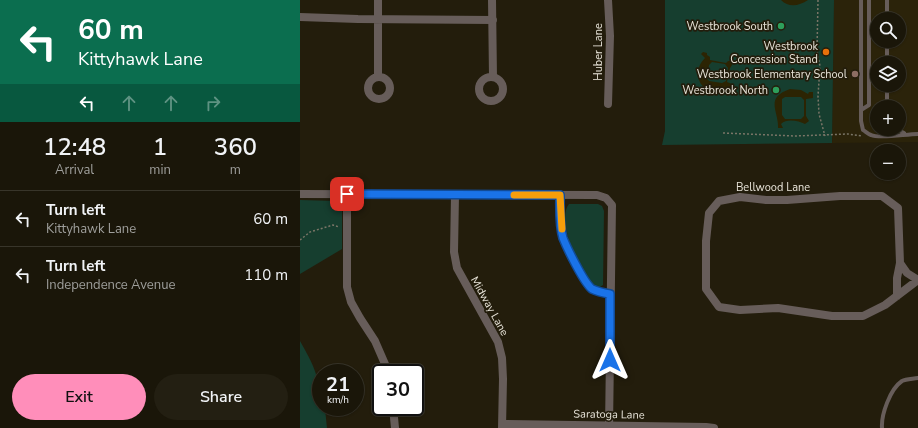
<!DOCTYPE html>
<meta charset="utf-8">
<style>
:root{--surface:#1a1609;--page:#231f12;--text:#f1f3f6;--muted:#9f9f9c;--line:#38352a;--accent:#ff8eba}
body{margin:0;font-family:"Nunito Sans",sans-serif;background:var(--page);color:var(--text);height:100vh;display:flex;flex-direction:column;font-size:15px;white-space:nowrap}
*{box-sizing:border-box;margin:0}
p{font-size:13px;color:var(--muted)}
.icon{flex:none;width:22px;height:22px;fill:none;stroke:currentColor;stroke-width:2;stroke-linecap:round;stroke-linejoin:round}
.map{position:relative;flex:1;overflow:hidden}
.drawer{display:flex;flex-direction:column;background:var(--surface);width:300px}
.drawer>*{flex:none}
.banner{background:#0b6e4f;color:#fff;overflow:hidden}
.fabs{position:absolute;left:570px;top:12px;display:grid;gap:8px}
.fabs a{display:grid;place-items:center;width:36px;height:36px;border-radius:50%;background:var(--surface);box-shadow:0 1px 3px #0004,0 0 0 1px var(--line);font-size:20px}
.speed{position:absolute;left:12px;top:364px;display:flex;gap:8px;font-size:20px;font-weight:700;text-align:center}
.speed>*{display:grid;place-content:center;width:52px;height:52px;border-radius:50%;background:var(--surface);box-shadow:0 1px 3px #0004,0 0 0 1px var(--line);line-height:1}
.speed small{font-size:10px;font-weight:400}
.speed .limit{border:2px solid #111;border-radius:6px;background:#fff;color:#111}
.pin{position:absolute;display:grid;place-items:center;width:34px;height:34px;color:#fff;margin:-17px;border-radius:8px;box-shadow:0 2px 6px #0006}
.me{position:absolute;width:44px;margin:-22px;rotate:0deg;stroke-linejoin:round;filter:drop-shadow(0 0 3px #0008)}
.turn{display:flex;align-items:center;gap:14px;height:84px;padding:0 12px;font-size:18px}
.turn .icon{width:52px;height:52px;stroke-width:2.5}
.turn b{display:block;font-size:28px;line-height:34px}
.lanes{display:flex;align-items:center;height:38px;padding:0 12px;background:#0003;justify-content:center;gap:20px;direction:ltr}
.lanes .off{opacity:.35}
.eta{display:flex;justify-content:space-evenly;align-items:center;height:68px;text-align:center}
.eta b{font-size:24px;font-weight:600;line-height:28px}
.primary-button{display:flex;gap:8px;margin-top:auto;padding:8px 12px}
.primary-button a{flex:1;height:46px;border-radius:24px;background:var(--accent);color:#111;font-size:16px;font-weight:600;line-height:46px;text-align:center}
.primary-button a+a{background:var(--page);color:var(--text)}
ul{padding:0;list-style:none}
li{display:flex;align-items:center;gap:12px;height:56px;padding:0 12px;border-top:1px solid var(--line)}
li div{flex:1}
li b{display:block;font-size:15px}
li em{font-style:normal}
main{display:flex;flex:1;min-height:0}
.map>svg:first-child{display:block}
</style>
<main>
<section class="drawer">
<div class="banner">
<div class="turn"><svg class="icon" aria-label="left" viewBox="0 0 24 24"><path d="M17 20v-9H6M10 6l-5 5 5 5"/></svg><div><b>60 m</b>Kittyhawk Lane</div></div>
<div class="lanes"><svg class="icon" aria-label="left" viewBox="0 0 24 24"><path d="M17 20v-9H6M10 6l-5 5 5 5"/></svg><svg class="icon off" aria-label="ahead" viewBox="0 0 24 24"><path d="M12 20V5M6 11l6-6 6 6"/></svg><svg class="icon off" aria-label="ahead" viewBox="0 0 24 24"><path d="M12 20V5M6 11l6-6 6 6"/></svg><svg class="icon off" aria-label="right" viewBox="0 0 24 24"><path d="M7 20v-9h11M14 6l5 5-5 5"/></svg></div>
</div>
<div class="eta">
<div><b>12:48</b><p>Arrival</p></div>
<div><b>1</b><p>min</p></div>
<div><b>360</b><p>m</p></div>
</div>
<ul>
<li><svg class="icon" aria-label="left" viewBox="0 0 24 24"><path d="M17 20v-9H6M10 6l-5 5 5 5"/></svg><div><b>Turn left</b><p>Kittyhawk Lane</p></div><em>60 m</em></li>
<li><svg class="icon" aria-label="left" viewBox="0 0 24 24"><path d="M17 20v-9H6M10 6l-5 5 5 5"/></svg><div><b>Turn left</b><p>Independence Avenue</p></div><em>110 m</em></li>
</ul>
<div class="primary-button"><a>Exit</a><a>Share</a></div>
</section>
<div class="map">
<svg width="618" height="428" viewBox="0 0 618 428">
<rect width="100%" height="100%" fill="#231d0c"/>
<path fill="#2b230a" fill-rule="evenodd" d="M534 0H618V142L532 143ZM577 19H599V41H577ZM577 63H599V85H577ZM577 107H599V129H577Z"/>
<path fill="#163e2f" d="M365 0H534L532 143 362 145 365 131Z
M0 200 36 201 42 206V249L0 274Z
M269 204H298L302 206 304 211 303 285 297 289C282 279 255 221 269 204Z
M0 341C13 364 21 379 21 407H25V409L27 428H0Z"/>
<path fill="#2c2403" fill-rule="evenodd" d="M481 0H508C499 6 489 8 481 0Z
M403 52 407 53V55L410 57V60L426 63 428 61H431L432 65 430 68 427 82 432 84 431 94 428 92 427 89C404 100 388 75 405 58L401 54ZM412 62 425 64 428 68 426 81 422 83 409 81 407 78 409 65Z
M490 89 501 90 508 94 509 92H513V98L506 99V116L509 121 505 124C499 121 487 118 481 124L483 128H478C479 111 464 98 490 89ZM485 97H501L504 100V116L501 119H485L482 115V99Z"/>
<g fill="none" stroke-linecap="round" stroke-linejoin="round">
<path stroke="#7a7567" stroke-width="1.5" stroke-dasharray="2 2" stroke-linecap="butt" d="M518 0 517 51 520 66 518 96 519 114 525 136
M423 133 495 136 548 134 562 136
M0 240 10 232 33 225 39 227"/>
<path stroke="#675d5a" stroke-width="4" d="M561 0V121L563 130C565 131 568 134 571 135 580 139 606 134 618 134
M587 19V0
M587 63V41
M587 107V85
M561 110 569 105V0
M596 129 604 133
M582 428C581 415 590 389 602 381 606 379 613 379 618 378"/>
<path stroke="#675d5a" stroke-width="8" d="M192 0 193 77
M308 0 310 36 308 104
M0 17 58 19 193 20
M179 89a12 12 0 1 1 24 0a12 12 0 1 1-24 0Z
M78 77V0
M68 88a11 11 0 1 1 22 0a11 11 0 1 1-22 0Z
M0 194 297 195 306 198 312 205 309 428
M47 194V287L51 302 60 318 75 341 85 364 87 373
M155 195 154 252 157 268 198 342 202 358 203 379 202 428
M260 195C260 208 260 222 262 235 264 244 285 284 292 289 298 292 304 293 310 294
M540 196H582L598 208 600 263 607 273 618 280 585 305 563 316H532L478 308 440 310 419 307 406 289V241L409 213 419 201 440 197 466 200H487Z
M597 296V278L600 263
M93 407 95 428
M203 424 406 427 414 428"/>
</g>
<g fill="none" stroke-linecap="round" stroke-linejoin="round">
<defs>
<path id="route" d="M47 194 260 195C260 208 259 225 263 238 267 248 284 283 292 289 298 292 304 293 310 294V360"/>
</defs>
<use href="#route" stroke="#114b97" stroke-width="10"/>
<use href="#route" stroke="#1a73e8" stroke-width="7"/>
<path stroke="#f59e0b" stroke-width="7" d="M214 195H260L262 229"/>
</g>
<g fill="#2e9e5b" stroke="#231d0c" stroke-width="1.5">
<circle cx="481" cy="26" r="4"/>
<circle cx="476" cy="90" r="4"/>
</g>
<circle fill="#e8710a" stroke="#231d0c" stroke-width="1.5" cx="526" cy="52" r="4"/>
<circle fill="#8d6e63" stroke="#231d0c" stroke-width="1.5" cx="555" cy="74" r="4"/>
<g text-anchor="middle" stroke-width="3.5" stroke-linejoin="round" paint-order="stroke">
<g font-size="11" fill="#e7e3d8" stroke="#231d0c" text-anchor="end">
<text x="473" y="30">Westbrook South</text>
<text x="518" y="50">Westbrook<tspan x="518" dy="13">Concession Stand</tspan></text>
<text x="547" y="78">Westbrook Elementary School</text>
<text x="468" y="94">Westbrook North</text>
</g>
<g font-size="11" fill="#e7e3d8" stroke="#231d0c">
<text transform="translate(298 52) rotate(-90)" y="4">Huber Lane</text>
<text x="473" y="191">Bellwood Lane</text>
<text transform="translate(190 306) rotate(61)" y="4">Midway Lane</text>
<text transform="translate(309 414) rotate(1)" y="4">Saratoga Lane</text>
</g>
</g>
</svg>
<div class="fabs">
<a><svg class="icon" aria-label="search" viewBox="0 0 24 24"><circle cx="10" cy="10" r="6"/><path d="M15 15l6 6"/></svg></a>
<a><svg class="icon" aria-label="layers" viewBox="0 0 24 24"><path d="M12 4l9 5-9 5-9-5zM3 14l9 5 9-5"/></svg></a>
<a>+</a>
<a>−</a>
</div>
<div class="speed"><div>21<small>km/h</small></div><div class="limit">30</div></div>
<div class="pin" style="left:47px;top:194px;background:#d93025"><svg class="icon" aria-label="arrive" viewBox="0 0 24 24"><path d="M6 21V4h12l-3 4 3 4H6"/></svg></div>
<svg class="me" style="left:310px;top:360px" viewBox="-20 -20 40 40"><path d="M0-17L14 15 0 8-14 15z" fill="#1a73e8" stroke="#fff" stroke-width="4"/></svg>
</div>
</main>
